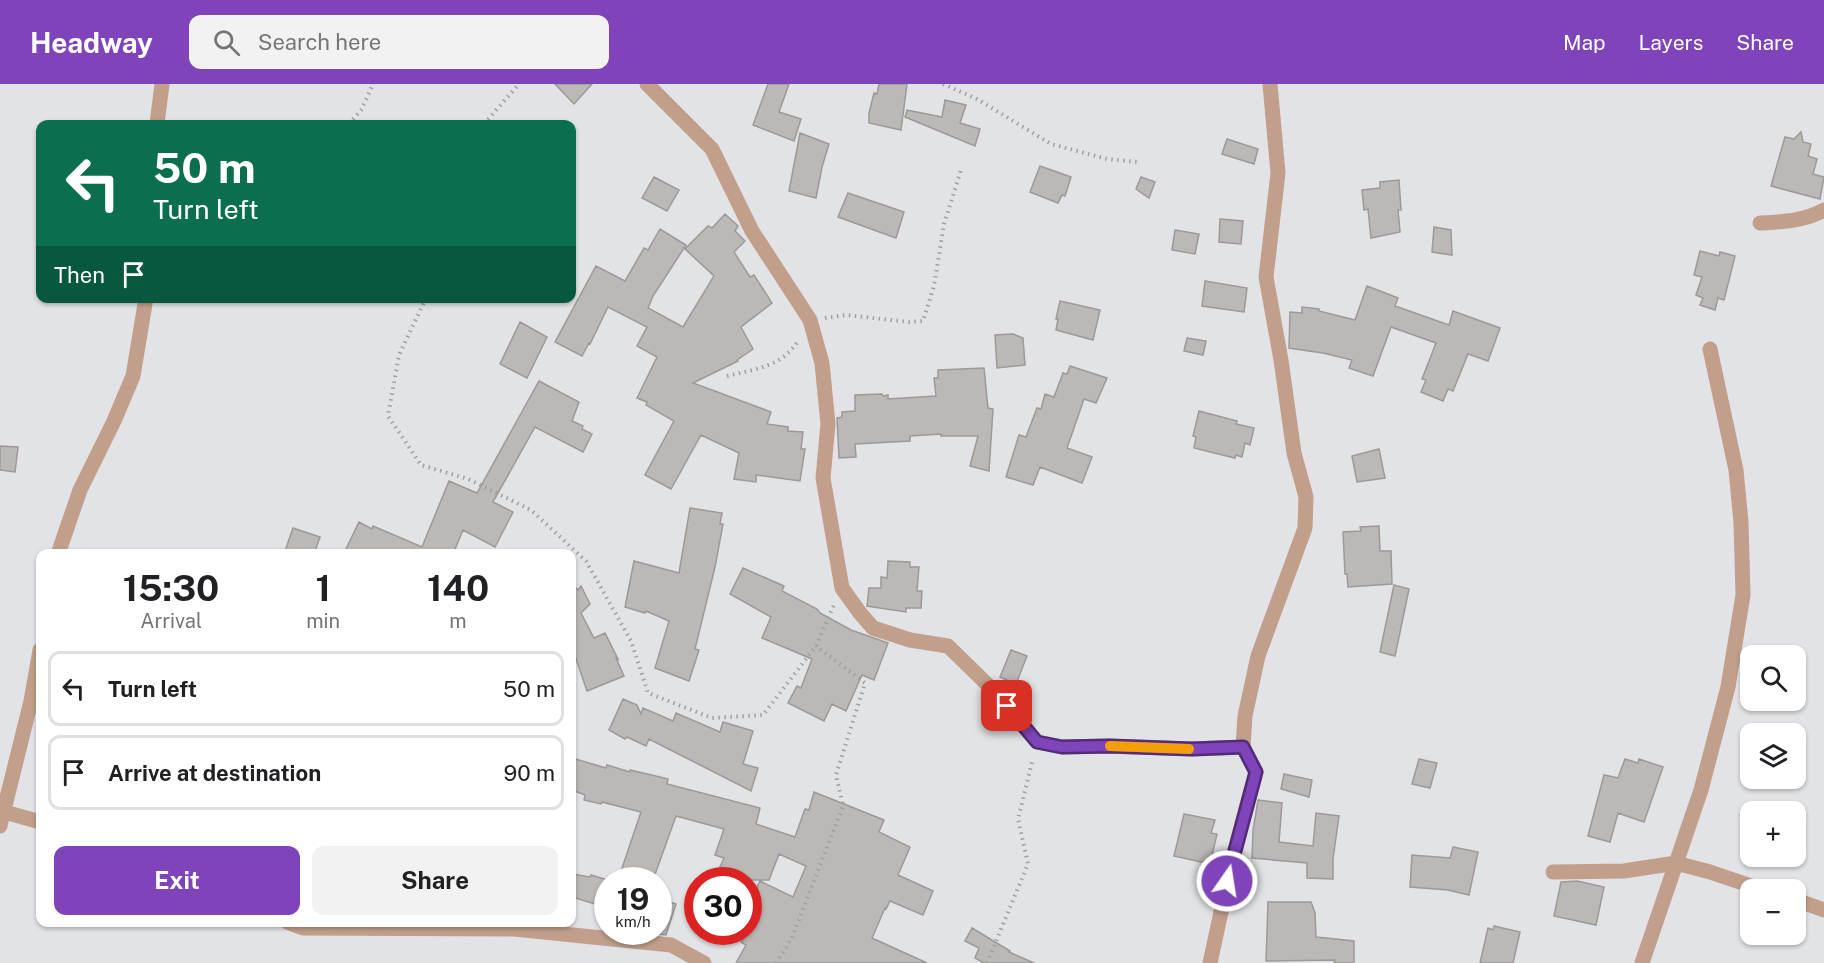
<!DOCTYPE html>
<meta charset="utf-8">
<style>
:root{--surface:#fff;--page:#f2f2f2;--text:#202124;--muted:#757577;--line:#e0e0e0;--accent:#7f44ba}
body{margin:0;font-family:"Public Sans",sans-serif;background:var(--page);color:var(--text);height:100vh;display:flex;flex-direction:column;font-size:22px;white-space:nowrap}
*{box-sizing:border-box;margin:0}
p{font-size:20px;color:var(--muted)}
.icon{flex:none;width:33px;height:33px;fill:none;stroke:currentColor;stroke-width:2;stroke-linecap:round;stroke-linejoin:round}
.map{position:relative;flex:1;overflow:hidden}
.details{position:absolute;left:36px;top:465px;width:540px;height:378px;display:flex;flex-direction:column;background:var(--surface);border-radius:12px;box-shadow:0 2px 4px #0004}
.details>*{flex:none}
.guide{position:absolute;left:36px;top:36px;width:540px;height:183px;border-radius:12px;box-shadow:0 2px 4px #0004;background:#0b6e4f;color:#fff;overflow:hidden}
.controls{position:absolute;left:1740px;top:561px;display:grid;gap:12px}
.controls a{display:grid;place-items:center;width:66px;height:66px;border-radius:12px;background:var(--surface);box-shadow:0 2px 4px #0004;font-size:30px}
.speed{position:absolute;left:594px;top:783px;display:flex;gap:12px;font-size:30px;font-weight:700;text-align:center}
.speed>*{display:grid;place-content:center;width:78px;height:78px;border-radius:50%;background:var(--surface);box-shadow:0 2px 4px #0004;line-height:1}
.speed small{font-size:15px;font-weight:400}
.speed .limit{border:9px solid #d22;background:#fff;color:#111}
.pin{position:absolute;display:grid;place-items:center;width:51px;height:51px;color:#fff;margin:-26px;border-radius:12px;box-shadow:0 3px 9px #0006}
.me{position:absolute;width:66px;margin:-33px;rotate:13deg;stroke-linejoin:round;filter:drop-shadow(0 0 4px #0008)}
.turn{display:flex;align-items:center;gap:21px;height:126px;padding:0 18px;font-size:27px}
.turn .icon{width:78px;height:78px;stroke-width:2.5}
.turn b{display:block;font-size:42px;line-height:51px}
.then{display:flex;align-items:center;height:57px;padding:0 18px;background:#0003;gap:12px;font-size:22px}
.eta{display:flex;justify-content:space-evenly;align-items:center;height:102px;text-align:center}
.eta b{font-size:36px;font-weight:700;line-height:42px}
.button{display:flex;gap:12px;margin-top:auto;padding:12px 18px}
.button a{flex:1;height:69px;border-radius:12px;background:var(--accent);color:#fff;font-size:24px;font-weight:700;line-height:69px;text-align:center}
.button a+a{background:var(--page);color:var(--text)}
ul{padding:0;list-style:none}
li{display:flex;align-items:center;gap:18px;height:75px;margin:0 12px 9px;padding:0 6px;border:3px solid var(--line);border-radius:12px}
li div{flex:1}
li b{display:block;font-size:22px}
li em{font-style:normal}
header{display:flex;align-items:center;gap:36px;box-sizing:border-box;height:84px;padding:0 30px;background:var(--accent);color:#fff}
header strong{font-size:28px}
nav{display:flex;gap:33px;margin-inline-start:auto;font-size:21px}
.search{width:420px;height:54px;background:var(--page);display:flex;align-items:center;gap:15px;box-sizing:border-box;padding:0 21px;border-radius:12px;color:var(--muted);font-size:22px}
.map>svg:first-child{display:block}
</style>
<header>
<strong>Headway</strong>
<div class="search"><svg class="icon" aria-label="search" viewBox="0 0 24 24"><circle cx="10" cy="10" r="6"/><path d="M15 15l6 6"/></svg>Search here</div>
<nav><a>Map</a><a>Layers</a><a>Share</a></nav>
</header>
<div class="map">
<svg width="1824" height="879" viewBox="0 0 1824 879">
<rect width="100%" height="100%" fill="#e2e3e6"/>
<path fill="#bcb8b6" stroke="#9c9997" stroke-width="1.5" d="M555 0H592L574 20Z
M768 0H789L779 28 801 35 794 57 753 41Z
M879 0H907L901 46 869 39V29L874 9 877 10Z
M945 16 966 21 960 39 980 45 975 62 905 33 907 26 942 33Z
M1801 48 1803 58 1811 60 1808 72 1817 75 1813 90 1824 93 1820 115 1771 102 1785 53 1794 55Z
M800 49 829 60 822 83 816 114 789 107Z
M1227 55 1258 65 1254 80 1222 70Z
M1040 82 1071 93 1065 112 1062 111 1058 119 1030 108Z
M654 93 679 106 667 127 642 114Z
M1141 93 1155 98 1149 114 1136 105Z
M1399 96 1401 126H1398L1400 148 1371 154 1368 125 1364 126 1362 106 1380 104V98Z
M848 109 904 128 896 154 838 133Z
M725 130 738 142 735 147 745 157 734 168 750 193 754 191 772 219 741 243 753 265 737 276 738 277 693 299 771 328 767 340 788 343V347L803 348 801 365H805L800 397 756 391V398L734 395 739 369 701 351 671 405 645 391 674 337 646 321 647 318 637 314 657 273 637 262 647 243 608 223 590 260 589 259 582 272 555 258 596 182 625 197 644 164 648 166 660 145 686 161 653 212 648 224 683 243 714 192 685 165 708 142 712 144Z
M1220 135 1243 137 1241 160 1219 158Z
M1434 143 1451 146 1452 171 1432 168Z
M1175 146 1199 150 1195 170 1172 166Z
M1700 167 1719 172 1720 168 1735 172 1724 216 1718 214 1715 226 1700 221 1703 214 1696 211 1702 193 1694 191Z
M1205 197 1247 204 1244 228 1202 222Z
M1367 202 1398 214 1395 222 1449 241 1453 227 1500 244 1488 277 1468 270 1453 307 1448 305 1443 317 1421 308 1426 296 1422 295 1436 259 1391 243 1373 292 1349 284 1352 276 1323 269 1289 264 1290 228 1302 229V223L1319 225V227L1355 236Z
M1060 217 1100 226 1093 256 1056 246 1058 235H1056Z
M520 238 547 253 527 294 500 280Z
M1013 250 1023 254 1025 281 997 284 995 251Z
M1187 254 1206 257 1203 271 1184 267Z
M1070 282 1107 294 1096 319 1084 315 1067 364 1092 373 1082 399 1040 383 1033 401 1006 393 1019 351 1026 353 1037 324 1041 325 1045 310 1054 313 1063 289 1067 290Z
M984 284 988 324 993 325 989 387 970 382 978 352H941V350L910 352V357L855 360 856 373 839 374 837 334 842 333V328L855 327V311L882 310 883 312 888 311V315L936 312 934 294H938V286Z
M539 297 579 318 572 337 583 342 582 345 592 350 583 368 535 343 493 418 513 428 495 463 463 446 453 470H355L346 465 359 438 372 445 373 442 422 463 449 397 477 409Z
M1199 327 1237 337 1236 340 1254 344 1250 361 1245 359 1242 373 1236 371 1235 374 1194 364 1196 353 1193 352Z
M0 362 18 363 15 388 0 386Z
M1379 365 1385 394 1357 398 1352 372Z
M690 424 722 429 720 440H723L715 483 695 565 699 566 689 597 655 584 669 537 646 527 645 529 625 523 634 477 679 489Z
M1379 442 1380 467H1391L1392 500 1348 503 1347 490H1345L1343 448 1361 447 1360 443Z
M293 444 320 453 314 470H284Z
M888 477 910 478V483H919L917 507H922L921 524H906V528L867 522 869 504H881V493L887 494Z
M743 484 784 502 782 507 817 525 820 529 851 546 888 559 874 596 862 591 846 627 832 620 824 637 788 619 797 602 801 604 812 575 762 554 771 533 730 510Z
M572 500 578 506 581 502 590 520 581 529 594 554 605 549 618 575 616 574 624 592 587 607 572 563Z
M1394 501 1409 505 1395 572 1380 568Z
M1011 566 1027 572 1016 600 1000 593Z
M623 615 637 621 641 630 643 624 673 637 676 629 720 648 723 638 753 647 743 680 758 684 751 707 649 655 646 662 627 653 625 655 609 646Z
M572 674 606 684 607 681 630 688V686L660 693 668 695 667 700 760 724 756 740 795 753 805 725 809 726 814 708 884 736 879 748 910 763 898 791 933 807 923 831 890 817 886 825 885 824 872 854 927 879H736L746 861 741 858 748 848V821L760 797 793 813 806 782 779 770 769 796H714L724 774 715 771 724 745 676 732 653 796H618L641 728 602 718 601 720 584 716 585 711 572 706Z
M1419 675 1437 679 1430 704 1412 700Z
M1625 675 1638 679 1639 675 1663 683 1644 738 1618 729 1610 758 1588 752 1604 691 1618 694Z
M1284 690 1312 696 1309 713 1281 705Z
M1258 716 1282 719 1279 758 1313 762 1316 729 1339 732 1333 775V795L1307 794V779L1252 774 1253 747Z
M1184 730 1215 736 1211 749 1217 750 1210 780 1174 772Z
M1453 763 1478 768 1469 811 1448 806 1410 803 1412 771 1450 774Z
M572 790 590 793 591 791 608 796V824L572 813Z
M1577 797 1604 803 1596 841 1554 832 1561 798Z
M658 814 676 820 666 851 658 850Z
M1268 818H1311L1315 829 1316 853 1354 857V879H1334L1335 876 1266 877Z
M1494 842 1520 848 1513 879H1480L1488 844 1493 846Z
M972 844 1010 867 1009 868 1034 879H984L975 874 979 864 965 857Z"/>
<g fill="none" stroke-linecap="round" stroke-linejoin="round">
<path stroke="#9fa0a2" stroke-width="4" stroke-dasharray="1.5 4.5" stroke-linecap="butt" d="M943 0 977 15 1051 60 1107 75 1138 78
M349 40 362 25 373 0
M484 40 519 0
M426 214 399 271 388 332 421 381 468 395 531 426 586 477 631 557 648 609 712 634 763 631 816 562 834 521
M825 234 846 231 909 238 923 237 934 202 944 140 962 83
M727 292C755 285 783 283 799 255
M776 879 791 856 843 722 836 691 865 599 816 562
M987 879 1028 780 1018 735 1033 674"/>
<path stroke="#c19f8a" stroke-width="15" d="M647 0 712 65 752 147 810 236 822 279 828 340 823 394 842 504 860 529 873 544 910 556 948 562 991 604 1037 658 1062 663 1109 662 1192 665 1243 663 1256 688 1232 777 1210 879
M157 40 162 0
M1760 139C1781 138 1806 137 1824 126
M58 470 80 406 114 337 133 292 146 214
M1243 663 1245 632 1258 572 1305 444 1306 413 1294 369 1281 276 1266 193 1278 89 1270 0
M5 728 40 738
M0 742 31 617 40 566
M1553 788 1624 787 1676 779 1710 788 1763 806
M1796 816 1824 826
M287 838 303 844 514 845 671 861 704 879
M1642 879 1701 706 1728 603 1743 511 1741 438 1736 386 1710 265"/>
</g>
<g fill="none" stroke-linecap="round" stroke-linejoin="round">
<defs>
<path id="route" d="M1007 622 1037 658 1062 663 1109 662 1192 665 1243 663 1256 688 1227 797"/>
</defs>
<use href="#route" stroke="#532c79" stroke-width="15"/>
<use href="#route" stroke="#7f44ba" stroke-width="10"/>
<path stroke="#f59e0b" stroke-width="10" d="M1110 662 1189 665"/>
</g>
</svg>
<div class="controls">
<a><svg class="icon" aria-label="search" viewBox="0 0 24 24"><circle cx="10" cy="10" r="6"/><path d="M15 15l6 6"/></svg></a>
<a><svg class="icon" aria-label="layers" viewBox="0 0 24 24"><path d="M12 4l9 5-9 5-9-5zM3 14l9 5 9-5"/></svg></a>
<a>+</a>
<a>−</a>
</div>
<div class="speed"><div>19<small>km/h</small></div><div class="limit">30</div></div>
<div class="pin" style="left:1007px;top:622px;background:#d93025"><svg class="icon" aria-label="arrive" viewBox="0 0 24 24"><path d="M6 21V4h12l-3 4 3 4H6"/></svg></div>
<svg class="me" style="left:1227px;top:797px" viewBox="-20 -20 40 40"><circle r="17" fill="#7f44ba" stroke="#fff" stroke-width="3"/><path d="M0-11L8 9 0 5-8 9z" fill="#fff"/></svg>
<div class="guide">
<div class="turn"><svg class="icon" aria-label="left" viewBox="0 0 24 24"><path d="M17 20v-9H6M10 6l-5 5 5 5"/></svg><div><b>50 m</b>Turn left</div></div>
<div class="then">Then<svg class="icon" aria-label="arrive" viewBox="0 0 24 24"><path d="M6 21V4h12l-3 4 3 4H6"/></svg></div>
</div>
<section class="details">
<div class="eta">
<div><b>15:30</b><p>Arrival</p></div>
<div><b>1</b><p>min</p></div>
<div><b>140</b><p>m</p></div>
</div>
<ul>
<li><svg class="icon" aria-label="left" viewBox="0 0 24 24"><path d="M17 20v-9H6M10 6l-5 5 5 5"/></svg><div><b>Turn left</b></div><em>50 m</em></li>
<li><svg class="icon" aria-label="arrive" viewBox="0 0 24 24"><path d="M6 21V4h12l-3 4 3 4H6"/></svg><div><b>Arrive at destination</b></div><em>90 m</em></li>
</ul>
<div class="button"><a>Exit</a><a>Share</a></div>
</section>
</div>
